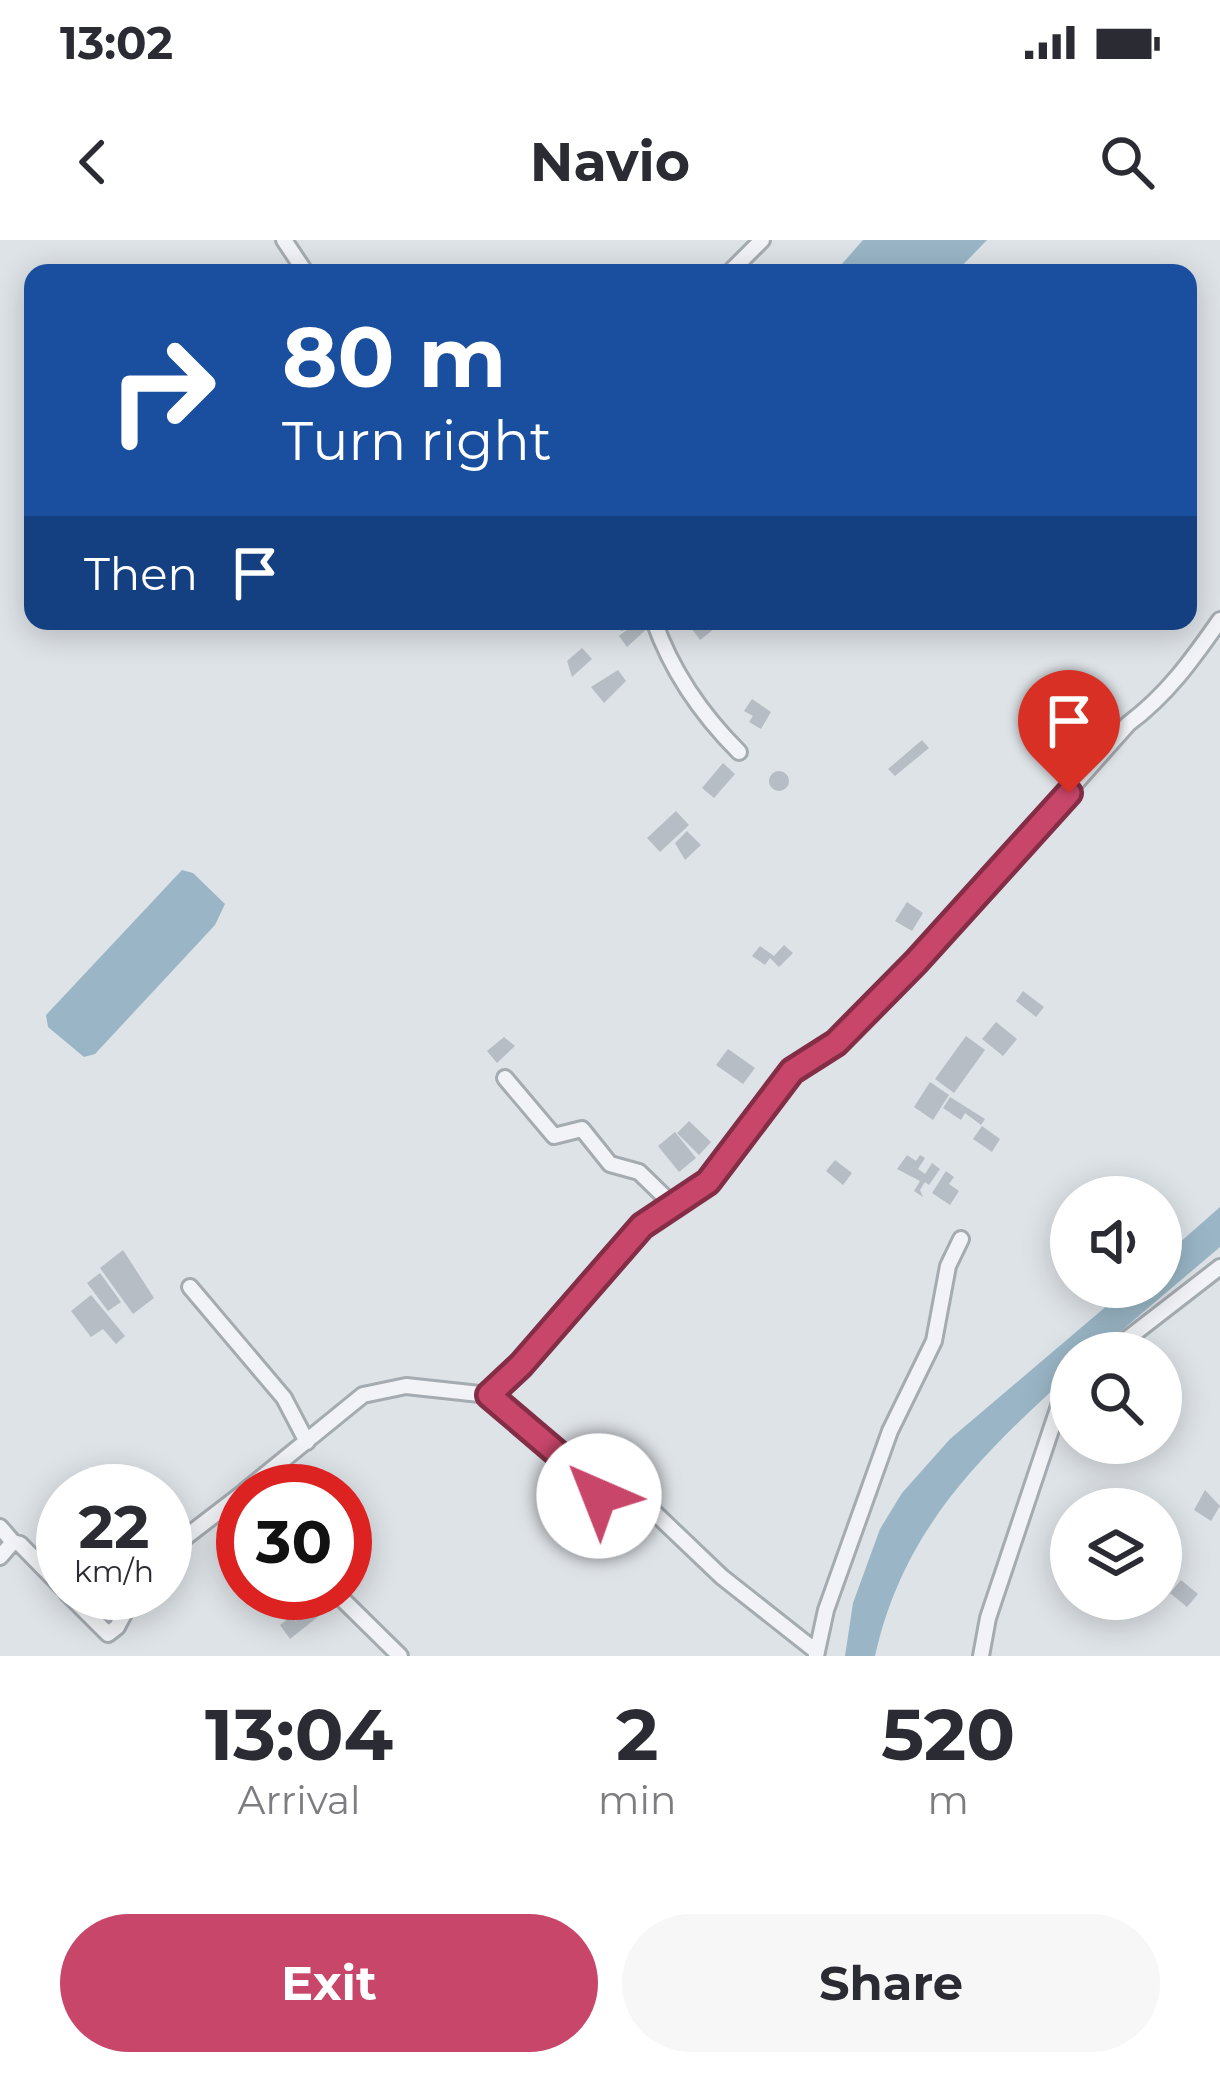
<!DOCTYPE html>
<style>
:root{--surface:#fff;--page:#f7f7f7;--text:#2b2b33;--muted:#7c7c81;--accent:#c9466b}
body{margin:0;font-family:Montserrat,sans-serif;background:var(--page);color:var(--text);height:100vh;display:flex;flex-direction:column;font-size:45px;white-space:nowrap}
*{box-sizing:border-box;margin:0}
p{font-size:39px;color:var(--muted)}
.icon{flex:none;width:66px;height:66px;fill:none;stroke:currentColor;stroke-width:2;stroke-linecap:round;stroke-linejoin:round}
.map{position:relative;height:1416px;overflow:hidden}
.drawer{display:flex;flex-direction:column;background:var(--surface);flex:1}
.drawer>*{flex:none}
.top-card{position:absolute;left:24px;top:24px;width:1173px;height:366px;border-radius:24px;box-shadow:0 6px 30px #0003;background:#1a4fa0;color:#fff;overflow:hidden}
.controls{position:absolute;left:1050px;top:936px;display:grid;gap:24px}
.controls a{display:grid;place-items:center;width:132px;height:132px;border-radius:50%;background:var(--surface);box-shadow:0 6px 30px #0003;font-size:60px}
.speed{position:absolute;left:36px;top:1224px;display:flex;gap:24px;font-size:60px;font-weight:700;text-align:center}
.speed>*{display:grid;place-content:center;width:156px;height:156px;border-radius:50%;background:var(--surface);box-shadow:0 6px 30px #0003;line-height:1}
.speed small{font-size:30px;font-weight:400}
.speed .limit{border:18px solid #d22;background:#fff;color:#111}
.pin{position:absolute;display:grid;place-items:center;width:102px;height:102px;color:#fff;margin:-123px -51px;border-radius:50% 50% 50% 0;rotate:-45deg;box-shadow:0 0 12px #0007}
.pin .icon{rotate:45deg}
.me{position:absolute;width:132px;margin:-66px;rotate:316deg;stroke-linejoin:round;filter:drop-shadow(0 0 9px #0008)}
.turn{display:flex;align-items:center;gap:42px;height:252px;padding:0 60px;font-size:54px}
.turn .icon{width:156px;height:156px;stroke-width:2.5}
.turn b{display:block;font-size:84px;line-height:102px}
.then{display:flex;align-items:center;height:114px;padding:0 60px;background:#0003;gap:24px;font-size:45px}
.eta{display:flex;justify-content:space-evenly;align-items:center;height:204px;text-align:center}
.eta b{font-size:72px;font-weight:700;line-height:84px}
.action{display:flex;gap:24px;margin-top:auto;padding:24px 60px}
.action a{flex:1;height:138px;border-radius:72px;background:var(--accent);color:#fff;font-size:48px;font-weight:700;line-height:138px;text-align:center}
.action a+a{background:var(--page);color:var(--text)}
.status{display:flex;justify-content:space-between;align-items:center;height:84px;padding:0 60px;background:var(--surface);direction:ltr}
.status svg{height:33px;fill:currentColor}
header{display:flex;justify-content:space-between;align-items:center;height:156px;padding:0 60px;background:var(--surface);font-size:54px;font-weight:700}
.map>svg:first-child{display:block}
</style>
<div class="status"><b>13:02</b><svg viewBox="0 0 49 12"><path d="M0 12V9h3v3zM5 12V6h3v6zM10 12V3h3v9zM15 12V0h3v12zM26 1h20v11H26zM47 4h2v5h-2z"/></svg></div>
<header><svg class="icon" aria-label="back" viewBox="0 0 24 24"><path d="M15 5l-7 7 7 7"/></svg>Navio<svg class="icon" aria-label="search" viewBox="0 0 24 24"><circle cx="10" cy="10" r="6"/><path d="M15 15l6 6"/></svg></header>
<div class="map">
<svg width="1220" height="1416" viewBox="0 0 1220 1416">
<rect width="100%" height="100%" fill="#dee3e7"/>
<path fill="#9ab6c6" d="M863 0H987L955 33H834Z
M182 630 193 633 225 664 215 685 95 814 84 817 48 787 46 775Z
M1220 967V1007L1095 1113H1071V1133C979 1218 904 1288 875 1416H845L853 1363 880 1289 902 1253 950 1199 1129 1047H1161V1019Z"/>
<path fill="#b6bdc4" d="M618 381H646L650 386 627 407 619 396 628 389 621 391Z
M686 381H724L700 400Z
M582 408 592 419 572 437 567 421Z
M618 430 626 441 604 463 591 447Z
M752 459 771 472 761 489 749 482 753 476 744 471Z
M922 500 929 508 895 536 888 529Z
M723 523 735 534 714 558 702 548Z
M769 541a10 10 0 1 1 20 0a10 10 0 1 1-20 0Z
M676 571 689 585 660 612 647 598Z
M687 591 701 605 685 620 675 603Z
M907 662 923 673 912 691 895 681Z
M784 705 793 713 779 727 770 718 765 725 752 716 760 706 774 716Z
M1023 751 1044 767 1036 777 1016 761Z
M996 782 1017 799 1003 816 982 799Z
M966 796 985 810 954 853 935 839Z
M504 797 515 806 497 823 487 811Z
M728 809 755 828 743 844 716 825Z
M930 842 949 855 933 880 914 867Z
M950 857 985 879 981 885 965 873 961 880 943 868Z
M689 881 711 902 699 915 677 893Z
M982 886 1000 899 992 912 973 899Z
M675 892 696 918 679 932 658 906Z
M907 915 916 921 920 915 925 918 918 929 925 934 932 923 940 929 929 945 925 942 920 950 923 957 914 951 920 941 897 929Z
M835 920 852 933 843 945 826 931Z
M946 931 954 937 949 944 959 951 950 965 932 953Z
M123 1010 154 1058 133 1074 100 1028Z
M100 1033 121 1062 108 1071 87 1043Z
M91 1055 125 1096 116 1104 103 1089 91 1097 71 1071Z
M1205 1250 1220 1266 1211 1281 1194 1270Z
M1181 1340 1198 1354 1187 1367 1170 1353Z
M319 1365 324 1372 290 1399 280 1385 292 1376 297 1383 295 1378Z"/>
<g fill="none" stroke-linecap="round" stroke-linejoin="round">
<defs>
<path id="minor" d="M284 0 306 33
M729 33 762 0
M654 381C672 432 701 474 739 512
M505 838 554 896 582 889 610 924 639 932 671 963
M190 1047 284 1158 307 1202
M1109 1113 1220 1027
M245 1251 363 1155 406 1146 489 1155
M0 1287 13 1302
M165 1313 243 1253
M0 1317 13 1302 20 1304 63 1348
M67 1353 108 1394 117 1387 135 1353
M336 1353 400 1416
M817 1412 722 1337 635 1254 630 1253 612 1270 570 1224 489 1155 521 1125 642 987 708 942 792 831 835 803 916 723 1128 484C1167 455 1192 420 1220 380
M816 1416 826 1370 890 1191 934 1101 948 1026 961 999
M981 1416 988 1378 1064 1151 1071 1145"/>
</defs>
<use href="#minor" stroke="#a4abb1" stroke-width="20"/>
<use href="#minor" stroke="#f1f3f6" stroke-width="14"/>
</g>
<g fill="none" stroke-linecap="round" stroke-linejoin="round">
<defs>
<path id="route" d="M599 1256 570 1224 489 1155 521 1125 642 986 708 942 792 831 836 803 916 722 1069 553"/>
</defs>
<use href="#route" stroke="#832e46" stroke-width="30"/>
<use href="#route" stroke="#c9466b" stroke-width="21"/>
</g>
</svg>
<div class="controls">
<a><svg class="icon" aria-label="sound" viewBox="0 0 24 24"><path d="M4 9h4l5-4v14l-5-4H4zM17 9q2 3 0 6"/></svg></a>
<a><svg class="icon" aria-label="search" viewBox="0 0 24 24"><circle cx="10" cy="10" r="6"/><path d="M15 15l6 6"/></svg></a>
<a><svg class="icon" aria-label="layers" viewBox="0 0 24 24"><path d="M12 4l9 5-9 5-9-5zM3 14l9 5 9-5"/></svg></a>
</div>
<div class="speed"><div>22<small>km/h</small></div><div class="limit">30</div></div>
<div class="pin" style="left:1069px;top:553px;background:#d93025"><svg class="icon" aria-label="arrive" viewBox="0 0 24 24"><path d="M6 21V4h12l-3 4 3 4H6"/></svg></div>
<svg class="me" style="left:599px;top:1256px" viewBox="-20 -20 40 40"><circle r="19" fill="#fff"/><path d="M0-13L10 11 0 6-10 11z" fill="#c9466b"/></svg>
<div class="top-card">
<div class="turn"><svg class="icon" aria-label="right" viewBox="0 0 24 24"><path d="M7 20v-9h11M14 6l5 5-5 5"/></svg><div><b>80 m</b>Turn right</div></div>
<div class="then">Then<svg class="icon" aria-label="arrive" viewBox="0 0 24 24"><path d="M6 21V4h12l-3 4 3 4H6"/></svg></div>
</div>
</div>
<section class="drawer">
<div class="eta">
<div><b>13:04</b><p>Arrival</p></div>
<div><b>2</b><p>min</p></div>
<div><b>520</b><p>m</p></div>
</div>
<div class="action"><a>Exit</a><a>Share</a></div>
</section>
